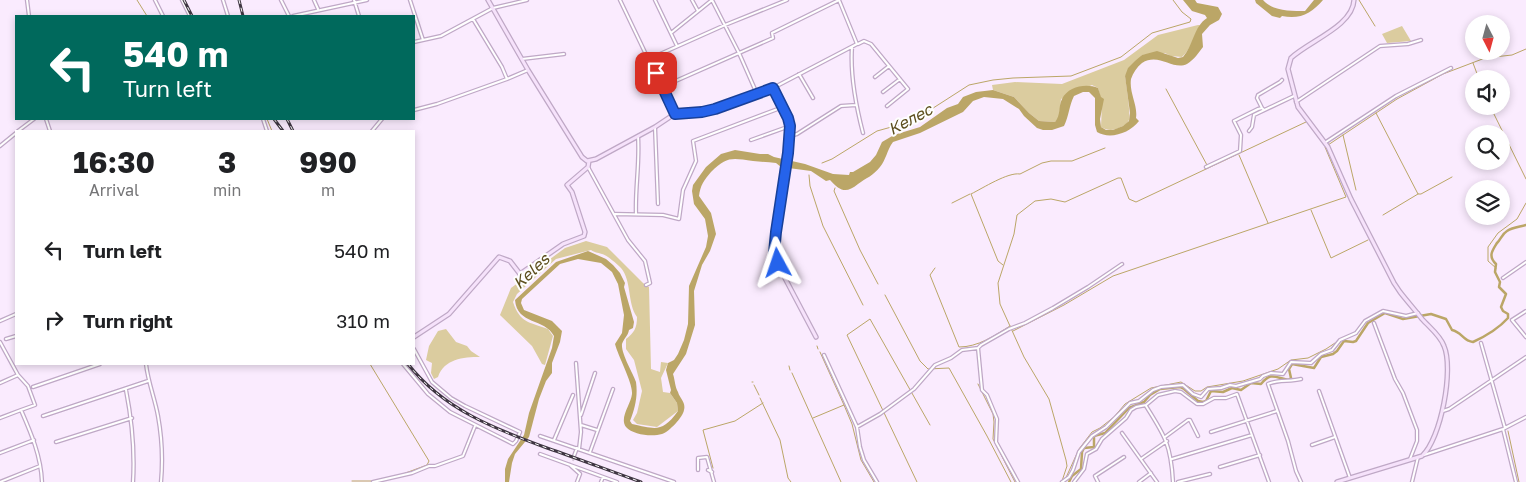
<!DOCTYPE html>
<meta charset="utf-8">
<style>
:root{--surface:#fff;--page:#f2f2f2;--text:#202124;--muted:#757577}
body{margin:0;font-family:"Golos Text",sans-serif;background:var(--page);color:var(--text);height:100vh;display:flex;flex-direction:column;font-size:19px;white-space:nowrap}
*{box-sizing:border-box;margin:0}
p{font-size:16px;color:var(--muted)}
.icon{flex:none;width:28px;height:28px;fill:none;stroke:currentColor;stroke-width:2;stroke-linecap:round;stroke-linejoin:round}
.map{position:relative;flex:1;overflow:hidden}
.side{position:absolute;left:15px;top:130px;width:400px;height:235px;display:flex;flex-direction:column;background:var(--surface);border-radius:0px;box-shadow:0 2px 8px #0003}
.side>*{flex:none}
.banner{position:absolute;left:15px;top:15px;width:400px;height:105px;border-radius:0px;box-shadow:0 2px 8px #0003;background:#00695c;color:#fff;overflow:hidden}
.needle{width:32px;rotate:174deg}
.tools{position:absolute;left:1465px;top:15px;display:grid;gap:10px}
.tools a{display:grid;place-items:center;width:45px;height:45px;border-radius:50%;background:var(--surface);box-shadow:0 2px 8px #0003;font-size:25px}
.pin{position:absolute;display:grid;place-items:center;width:42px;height:42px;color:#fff;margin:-21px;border-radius:10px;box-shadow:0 2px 8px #0006}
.me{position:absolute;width:55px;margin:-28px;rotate:355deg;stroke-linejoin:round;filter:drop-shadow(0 0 4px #0008)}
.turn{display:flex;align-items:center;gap:18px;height:105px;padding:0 25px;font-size:22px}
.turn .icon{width:65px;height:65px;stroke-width:2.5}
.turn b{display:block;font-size:35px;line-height:42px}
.eta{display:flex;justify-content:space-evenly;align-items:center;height:85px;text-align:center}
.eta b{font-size:30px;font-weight:700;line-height:35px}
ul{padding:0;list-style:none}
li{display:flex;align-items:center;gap:15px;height:70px;padding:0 25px}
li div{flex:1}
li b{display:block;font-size:19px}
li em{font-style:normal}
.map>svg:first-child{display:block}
</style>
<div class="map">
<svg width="1526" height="482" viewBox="0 0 1526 482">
<rect width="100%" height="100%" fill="#faebfe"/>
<path fill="#dbcc9f" d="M1198 25H1200C1194 36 1191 49 1182 57L1171 56 1165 53 1142 55 1125 76C1126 82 1131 116 1129 120 1127 125 1121 127 1116 129 1111 131 1106 130 1101 127L1102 103 1098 88 1092 85 1061 99 1059 118 1055 122 1039 121 1029 113 1014 97 993 90 992 85 1015 82 1062 84 1124 60 1158 35Z
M1402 26 1411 41 1387 43 1382 34Z
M586 241 607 247 643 283 649 287 651 369 660 372 661 362 668 363 661 378 663 392 670 393 677 403 678 411 657 427 637 424 633 420 637 413 642 391 634 360 626 349V339C634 333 637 328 637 317 627 303 632 281 621 268 617 264 607 255 602 254 597 252 595 253 591 250L556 259 517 294 513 302C520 323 529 322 548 329L553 336 545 365 542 364 532 346 500 315 511 288 565 248Z
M446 329 456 342 467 346 471 351 480 357C463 357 444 359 438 377L434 379 431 373 432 363 426 360 429 346 438 331Z"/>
<path fill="#bba667" d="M1183 0H1195L1197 3 1218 7 1222 14 1219 20 1210 25 1202 34 1203 47C1199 52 1194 60 1187 64 1173 71 1159 52 1142 63 1137 67 1133 73 1131 79 1129 93 1138 105 1136 118L1139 121C1130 133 1110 140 1097 132L1095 125V98L1089 92H1083L1074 96C1069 106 1069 116 1064 126L1052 130H1043L1037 128 1024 116 1019 109 1003 99 984 97 973 101 963 112 920 133 893 142C887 150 886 160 880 167 873 176 866 178 858 184 846 194 840 191 830 180L826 181 811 171 781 167 776 163C769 162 761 162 753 161 732 158 727 156 711 172 704 180 700 186 699 196L711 213 716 234 710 251 702 265 694 291 695 325 686 354 673 374C675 380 675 387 678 392 680 399 686 402 684 410 683 417 669 432 662 434 652 437 633 435 626 427 619 418 631 404 632 394 633 383 618 356 615 344L622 333 624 315 618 284 612 272 601 263 578 259 560 264 522 299 521 303 524 310 552 321 562 331 560 342 552 363V373L546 381 539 399 529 437 515 454 512 463 509 482H505V469L508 459 524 435 529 413 552 348 554 336C545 318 517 325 515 300L556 262 588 251 606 259 613 265 620 273 625 283 624 287 634 322 633 328 629 330C628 336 624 338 622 344 621 354 633 373 636 382 638 396 635 408 630 421L632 424C656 429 662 433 678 411L677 403 670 393 671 390 666 370 668 363 674 360 678 354 684 340 688 324 689 286 706 247 708 236 705 219 694 204 692 191 693 185 706 167 721 154 735 150 760 154H768L774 157 805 164 833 174 849 175 850 172H853L870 162 876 155 882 142 894 135 920 127 947 108 958 104 963 97 976 92 993 90 1014 97 1029 113 1039 121 1055 122C1061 115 1058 107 1062 99 1068 86 1087 83 1098 88L1101 97 1104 99 1100 119 1101 127 1106 130H1113L1123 126 1129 121 1130 113 1125 76 1128 68 1135 61 1142 55 1157 51 1178 58 1183 57C1193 46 1194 26 1207 18L1205 15 1192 11Z
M1255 0H1263C1272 11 1291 11 1305 11L1314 0H1323C1312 13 1300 20 1282 16L1280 18 1272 16 1256 3Z"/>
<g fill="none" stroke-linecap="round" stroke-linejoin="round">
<path stroke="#bba667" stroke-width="1" d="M137 0 147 16
M1359 0 1375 26
M1473 63 1479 79
M1166 89 1207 165
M1490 106 1526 179
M1376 113 1418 194H1421L1452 177
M267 119 272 131
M1343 135 1356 190
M1239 155 1268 223
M822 163 832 159 877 131 913 121 969 85 993 80 1013 78 1071 76 1121 57 1152 33 1190 22 1191 19 1182 12 1173 0
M809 175 810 186 823 226 863 305
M835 188 834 191 860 250 878 284
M952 203 970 194
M1311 210 1331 258 1368 240
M1383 215 1418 194
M1003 265 998 261 971 194C983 188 1008 172 1020 174L1042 163 1051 161H1072L1105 148
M935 268 930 275 959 347C978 347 994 336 1010 326
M1496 268 1488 261V247L1498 233 1517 219 1526 203
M885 295 920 361 928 369 949 368 987 436 1011 482
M1013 331 1064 305 1113 276 1346 197 1325 147 1397 99 1443 74 1485 58 1512 55 1526 49
M817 346 818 349
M820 352 844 405
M370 364 429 461 427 465 403 474
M789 366 790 370
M792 373 841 482
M752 382H753
M978 384 993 414 994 422 993 439 1015 482
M754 385 759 395
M760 398 780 440 788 478 791 482
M813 418 844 405 852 424 861 460 874 482
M1508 431 1519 482
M713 468 703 430 735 421 763 403
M352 481H372
M1062 481 1067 466 1066 460 1049 399 1024 357 1000 304 998 283 1014 234 1017 215 1035 201 1051 199 1065 202 1118 178H1121L1129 199 1136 202 1306 122
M917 482 847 335 870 319 930 425
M1064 482 1079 449 1092 432 1100 428 1114 417 1125 404 1151 388 1181 382 1195 391H1201L1207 387 1243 381 1278 369 1291 360 1308 358 1326 349 1335 343"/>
<path stroke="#bba667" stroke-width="2.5" d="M1069 482 1072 476 1081 469 1082 452 1084 448 1094 447V436L1105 433 1129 408 1144 402 1150 395 1160 389 1180 387 1184 389 1198 401 1203 402 1206 401 1211 391 1223 392 1232 388 1241 390 1251 383 1261 384C1271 372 1274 377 1289 380L1291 378 1289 369 1292 364 1314 368 1321 357 1333 354 1337 351 1344 341 1353 342 1356 341 1368 323 1385 313 1403 319 1431 314 1446 319 1452 330C1462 332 1463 341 1473 342 1486 336 1499 328 1508 318V314L1503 311 1501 307 1506 294 1499 287 1500 282 1495 272 1496 264C1488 256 1492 251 1497 243 1501 239 1502 234 1507 231 1513 227 1519 227 1526 225"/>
<path stroke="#d7c9db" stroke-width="2" stroke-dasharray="2 1" stroke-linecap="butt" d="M573 461 574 456"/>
<defs>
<path id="street" d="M27 0 29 16
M155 0 163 16
M182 0 190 16
M223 0 228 16
M281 0 289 16
M314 0 318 9
M354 0 359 16
M410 0 423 40
M620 0 674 113
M655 0 677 46
M692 0 698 11
M712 0 739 53 757 94
M293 16 367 0
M473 19 502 67 507 79
M671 33 712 0
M414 42 441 36 493 8 527 0
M858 44 864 41 871 44 908 89 887 106
M852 47C850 75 856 106 863 133
M522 59 564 54
M649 59 725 25 787 0
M799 74 813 98
M875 77 889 66
M662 87 773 38 772 33 839 0
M773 88 857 44 839 0
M883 92 900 79
M1296 102 1380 46 1408 44 1421 40
M1262 108 1257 98 1258 95 1280 82 1282 80
M414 110 437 104 507 79 528 70
M46 119 50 131
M263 119 267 131
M655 127 658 204
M18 131 34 119
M372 131 382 119
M1249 131 1252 127 1254 115 1294 96
M790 136 797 134 841 106 856 105
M751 140 790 126
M1326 142 1396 96 1451 68
M0 146 16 133
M588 167 628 240 645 261 650 283 646 285
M1206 167 1240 151 1241 135 1234 121 1258 109 1262 108 1264 110
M615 214 663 215 679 219 683 190 696 161 693 141 783 107
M636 214C635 188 640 162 638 136
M1503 278 1526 262
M1526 311 1512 320 1526 337
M0 321 16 314
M1374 323 1395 379 1403 393 1417 430V441L1410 459
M6 339 16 336
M0 342 18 375 28 386 35 405 21 410C31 433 41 456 42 482
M1481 343 1505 428
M824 355 857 427 860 447 864 460 877 482
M576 363 581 432 579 449
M146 364C148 382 155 399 158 416 162 438 163 460 161 482
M403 364 428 394 450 412 513 444 516 441 520 432 465 406 451 398 432 382 414 349
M0 383 18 375
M33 387 100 364
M126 390C132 421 135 450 133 482
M1319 391 1350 478
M1146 406C1165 436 1171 445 1173 482
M1443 411 1449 409 1526 357
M581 415 595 373
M43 416 148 381
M0 418 21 410
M581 425 597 430
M857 427 880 414 914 389 935 365 951 358 962 350 978 348
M1503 429 1516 482
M1211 432 1277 411
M1122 433 1157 482
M540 436 674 482
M1165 437 1188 420H1190L1198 436
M554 440 573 395
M56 442 132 418
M1312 445 1335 437
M590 452 613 389
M0 453 34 440
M540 454 617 482
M1424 455 1503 429 1526 417
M574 456 577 448
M1141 459 1167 441
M1172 459 1252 435
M570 465 580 474 577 482
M1220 467 1260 455
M698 470V458L707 457 714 482
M708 470 712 472
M0 482 40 466
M373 482 412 473 429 466H435L463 456 475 426
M601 482 603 477
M1018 482 996 442 997 419 987 395 982 390 978 348 981 345 1009 329 1025 323 1053 308 1088 287 1122 264
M1062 482 1069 477 1073 470 1079 452 1092 436 1106 427 1130 403 1139 401 1153 390 1161 387 1183 385 1193 394 1201 397 1208 389 1221 388 1230 385 1236 386 1260 379 1263 376 1271 373 1283 374 1291 362 1311 363 1321 354 1332 350 1340 340 1356 333 1365 321 1383 311 1406 316 1418 313
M1074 482 1084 469 1087 454 1096 449 1102 439 1126 418 1131 410 1136 407 1146 405 1158 395 1175 391 1181 392 1197 404H1203L1214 398H1226L1237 394 1269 482
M1098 482 1095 476 1124 457
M1139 482 1151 473
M1178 482 1210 474
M1301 482 1296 471 1288 441 1268 384C1278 379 1290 382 1301 379
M1412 482 1418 457"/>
<path id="secondary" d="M488 0 528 70 582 157 587 161 596 159 655 127 676 113 702 112 715 109 773 88 788 118 790 126 774 253 777 263 816 337
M414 337 449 314 499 257 510 261 520 274 563 244 584 236 585 232 572 192 567 185 588 167 589 161
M1337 482 1422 456C1441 439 1454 369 1444 346 1440 335 1429 327 1422 319 1415 310 1407 301 1400 292L1394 283 1351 199 1328 147 1298 107 1288 69 1291 58C1309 41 1353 26 1354 0"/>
</defs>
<use href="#street" stroke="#bfa8c6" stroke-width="4.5"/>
<use href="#secondary" stroke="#bfa8c6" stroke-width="5.5"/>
<use href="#street" stroke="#fff" stroke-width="2"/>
<use href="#secondary" stroke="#f6e2fb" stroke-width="3"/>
<defs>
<path id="rail" d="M184 0 192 16
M239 0 243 16
M274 119 283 131
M287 119 293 131
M408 364C443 409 495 429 547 448 579 459 610 471 641 482"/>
</defs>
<use href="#rail" stroke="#3f3642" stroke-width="3"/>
<use href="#rail" stroke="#fefefe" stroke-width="1" stroke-dasharray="4" stroke-linecap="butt"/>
</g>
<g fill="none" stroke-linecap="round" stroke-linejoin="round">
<defs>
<path id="route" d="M656 73 675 114 702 112 715 109 773 88 788 118 790 126 788 153 776 232 774 253 778 263"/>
</defs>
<use href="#route" stroke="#184099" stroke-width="12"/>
<use href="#route" stroke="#2563eb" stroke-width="9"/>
</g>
<g text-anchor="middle" stroke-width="4" stroke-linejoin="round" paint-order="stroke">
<g font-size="16" font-style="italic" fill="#5d4e1e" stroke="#fefefe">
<text transform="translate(910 119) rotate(-28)" y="6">Келес</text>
<text transform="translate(531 271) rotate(-43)" y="6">Keles</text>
</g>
</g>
</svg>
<div class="tools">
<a><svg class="needle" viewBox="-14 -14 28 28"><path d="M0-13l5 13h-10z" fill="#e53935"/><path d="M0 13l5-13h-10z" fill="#757577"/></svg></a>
<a><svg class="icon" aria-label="sound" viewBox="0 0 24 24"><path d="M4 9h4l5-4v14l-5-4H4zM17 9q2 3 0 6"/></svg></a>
<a><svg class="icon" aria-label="search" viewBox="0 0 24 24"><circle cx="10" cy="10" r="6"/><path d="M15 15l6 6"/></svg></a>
<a><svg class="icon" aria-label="layers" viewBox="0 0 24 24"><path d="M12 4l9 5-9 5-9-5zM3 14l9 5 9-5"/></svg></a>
</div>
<div class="pin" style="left:656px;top:73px;background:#d93025"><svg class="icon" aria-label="arrive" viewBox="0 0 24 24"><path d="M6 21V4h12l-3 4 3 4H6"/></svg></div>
<svg class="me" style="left:778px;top:263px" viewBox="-20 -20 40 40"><path d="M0-17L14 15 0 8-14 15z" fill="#2563eb" stroke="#fff" stroke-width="4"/></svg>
<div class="banner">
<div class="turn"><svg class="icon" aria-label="left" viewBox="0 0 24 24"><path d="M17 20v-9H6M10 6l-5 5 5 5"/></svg><div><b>540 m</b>Turn left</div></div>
</div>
<section class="side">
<div class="eta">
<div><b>16:30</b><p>Arrival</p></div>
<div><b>3</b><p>min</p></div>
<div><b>990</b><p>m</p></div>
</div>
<ul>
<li><svg class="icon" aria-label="left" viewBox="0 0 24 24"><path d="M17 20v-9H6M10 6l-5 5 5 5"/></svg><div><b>Turn left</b></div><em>540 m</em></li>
<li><svg class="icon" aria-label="right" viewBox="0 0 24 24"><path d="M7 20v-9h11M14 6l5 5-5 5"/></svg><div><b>Turn right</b></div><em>310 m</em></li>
</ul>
</section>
</div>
